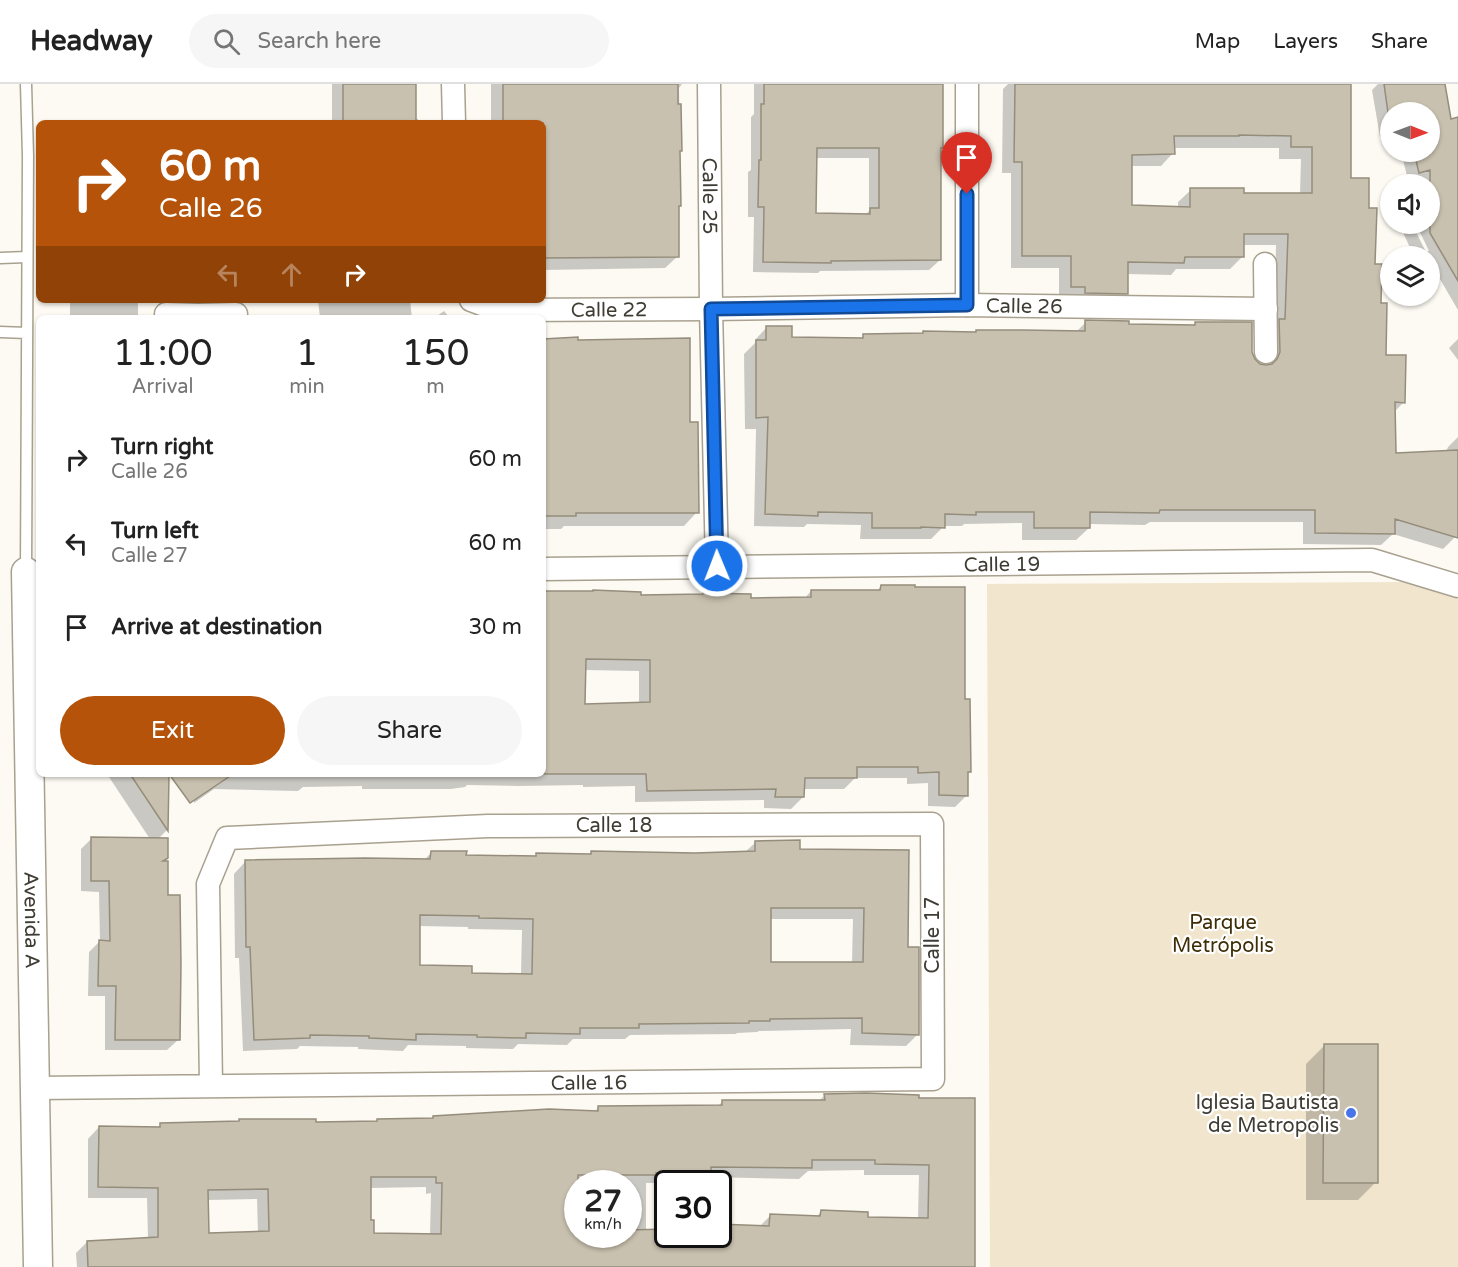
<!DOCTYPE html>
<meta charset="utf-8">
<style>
:root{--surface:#fff;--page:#f6f6f6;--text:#222;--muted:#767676;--line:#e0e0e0;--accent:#b45309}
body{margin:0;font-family:"Varela Round",sans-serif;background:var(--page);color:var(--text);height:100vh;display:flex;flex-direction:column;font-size:22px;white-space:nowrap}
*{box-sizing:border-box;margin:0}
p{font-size:20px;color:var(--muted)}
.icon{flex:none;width:33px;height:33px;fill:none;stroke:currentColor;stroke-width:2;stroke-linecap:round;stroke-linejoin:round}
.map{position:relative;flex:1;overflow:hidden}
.details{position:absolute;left:36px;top:231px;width:510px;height:462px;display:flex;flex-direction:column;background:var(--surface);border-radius:9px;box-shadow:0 2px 4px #0004}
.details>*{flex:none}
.hud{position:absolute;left:36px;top:36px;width:510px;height:183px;border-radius:9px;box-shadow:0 2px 4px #0004;background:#b45309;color:#fff;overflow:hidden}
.needle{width:39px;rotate:91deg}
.controls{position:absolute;left:1380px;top:18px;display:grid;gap:12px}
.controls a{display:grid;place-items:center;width:60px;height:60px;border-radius:50%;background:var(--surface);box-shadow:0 2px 4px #0004;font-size:30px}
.speed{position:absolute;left:564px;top:1086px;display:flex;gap:12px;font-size:30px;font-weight:700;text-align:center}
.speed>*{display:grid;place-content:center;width:78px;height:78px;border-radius:50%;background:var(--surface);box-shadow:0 2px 4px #0004;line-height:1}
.speed small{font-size:15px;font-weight:400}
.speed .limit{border:3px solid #111;border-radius:9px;background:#fff;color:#111}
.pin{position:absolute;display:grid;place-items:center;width:51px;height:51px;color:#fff;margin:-62px -26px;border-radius:50% 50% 50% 0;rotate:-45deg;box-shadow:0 0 6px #0007}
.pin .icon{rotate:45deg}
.me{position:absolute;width:66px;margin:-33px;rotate:359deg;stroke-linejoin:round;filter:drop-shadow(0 0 4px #0008)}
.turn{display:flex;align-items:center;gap:21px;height:126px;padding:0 24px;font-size:27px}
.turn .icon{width:78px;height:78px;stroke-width:2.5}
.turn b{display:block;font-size:42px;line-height:51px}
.lanes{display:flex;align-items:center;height:57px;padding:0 24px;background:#0003;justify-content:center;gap:30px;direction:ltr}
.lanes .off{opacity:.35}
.eta{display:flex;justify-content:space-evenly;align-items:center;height:102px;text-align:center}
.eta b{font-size:36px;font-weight:600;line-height:42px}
.action{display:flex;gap:12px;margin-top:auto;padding:12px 24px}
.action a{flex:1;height:69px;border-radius:36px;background:var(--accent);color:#fff;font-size:24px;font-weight:600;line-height:69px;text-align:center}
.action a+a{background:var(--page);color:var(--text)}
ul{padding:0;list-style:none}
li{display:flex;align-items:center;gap:18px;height:84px;padding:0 24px}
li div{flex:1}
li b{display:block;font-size:22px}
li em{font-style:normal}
header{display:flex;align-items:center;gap:36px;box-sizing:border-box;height:84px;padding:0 30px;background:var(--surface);border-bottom:2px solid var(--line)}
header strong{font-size:28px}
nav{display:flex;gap:33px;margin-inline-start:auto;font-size:21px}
.search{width:420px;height:54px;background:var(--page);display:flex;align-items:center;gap:15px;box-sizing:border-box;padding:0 21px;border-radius:33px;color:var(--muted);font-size:22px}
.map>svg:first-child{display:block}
</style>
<header>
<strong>Headway</strong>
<div class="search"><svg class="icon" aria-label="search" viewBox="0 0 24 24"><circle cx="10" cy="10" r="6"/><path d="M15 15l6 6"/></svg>Search here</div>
<nav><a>Map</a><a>Layers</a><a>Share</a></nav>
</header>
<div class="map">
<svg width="1458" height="1183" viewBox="0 0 1458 1183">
<rect width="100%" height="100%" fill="#fdfaf3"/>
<path fill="#f1e5cd" d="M1402 498 1453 511 1458 516V1183H990L987 500Z"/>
<path fill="#0003" fill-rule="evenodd" d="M332 0H415L414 35H418V39H329L332 36Z
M491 0H682L679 4 680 66 677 123 678 172 665 184 543 186V39H491Z
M754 0H941L939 66 940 176 929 186 820 187 818 189 753 188 754 133H748V88L751 86V33L754 30ZM815 74H869V127L864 132 815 131Z
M1008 0H1349V96L1368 125 1373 182 1380 220 1384 272 1404 318 1394 328 1395 371 1446 368 1448 363 1458 353V446L1455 453 1443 465 1393 450 1381 461 1303 460V438H1150L1145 441 1089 440V444L1076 456H1022V439L964 440 962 442H944L931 455H860L861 441 807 440 804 443 754 442 756 345H745L744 270 755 259V256L767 243 790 254 860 256 864 251 1075 249 1086 238 1128 242H1192L1196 239 1251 268 1253 276 1259 281H1268L1267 249 1274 242 1276 161H1242V173L1230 185H1176L1171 191 1127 190V209L1115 221 1059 215V184H1011V89H1002L1003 5ZM1173 64H1279V75H1301L1300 110 1243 111 1191 106 1178 118V124L1130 123V82H1161L1173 69Z
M1378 0H1444L1449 36 1458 34V226L1430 178V172H1426L1422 166 1413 170 1399 140H1412L1426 168 1429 167 1416 140H1430V100H1409L1401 68H1430V28H1390V51L1380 53 1372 6Z
M70 216H138V234H70Z
M318 216H410L412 234H320Z
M444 227 450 234H434Z
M543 254H555V256L689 340 697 428 684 442H564L561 445H543Z
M1458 255V276L1449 264Z
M881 503 963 617 970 687 967 690V711L955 723 928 722V699L907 700V694H855L844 705H803V713L791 725 764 724V716L635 718V702L583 703V701L518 702 467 701 465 703 451 705H362V702L303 703 298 707 214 705 194 719V690H543V509L640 513 750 515H804L811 507H877ZM585 586 639 587V620L584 621Z
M107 690H167V746L158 755 166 813 178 956 167 966H105V912H88L89 868 100 857 99 808 81 807V765L92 754 150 755Z
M755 759 799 766 908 767 907 865 918 950 906 962 850 961 851 945 759 947 757 948 737 949 736 950 630 951 625 955H573L567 961 518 960 513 965 466 964V962L408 961 403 967 358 965V963L300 962 297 965 243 967 239 874H235L234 790 245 778 423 777 431 769 465 773 533 774 536 771 588 772 591 768 695 770 745 768ZM769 835H853L852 879H769ZM419 842 468 843V845L522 846 521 891 471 890 419 883Z
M1324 962 1376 1098 1358 1116H1306V980Z
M825 1011 917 1012 973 1183H77L76 1169 87 1158 148 1155 147 1114H88V1055L99 1043 158 1044 161 1041 237 1039 240 1036 314 1039H375L377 1036 594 1028 598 1024 718 1022 723 1017H819ZM864 1086V1091H919L918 1135 866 1134 821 1128 815 1134 770 1132 759 1143 718 1150H668L646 1147V1099H698L705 1093 799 1095 808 1087ZM578 1100H628V1150H578ZM426 1103V1110L431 1109 430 1151H372L370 1138V1104ZM257 1115 258 1149 208 1151 207 1116Z"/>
<path fill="#c9c1af" stroke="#958d7c" stroke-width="1.5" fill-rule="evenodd" d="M343 0H416V39H343Z
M503 0H678V20H681L682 67H680L681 122H679V173L543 174V39H503Z
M764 0H943V64H941V176L831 177V179L763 178 764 123H758L759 76H761V20H764ZM817 64H879V124H870V130L816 129Z
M1015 0H1351V94H1369V124H1377L1375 180H1382L1381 219H1387L1386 271H1406L1405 319 1395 318 1396 369 1458 366V454L1395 435V450L1315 449V426H1160L1159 429 1090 428V444H1034V428H976V431L945 430V444L921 443V444H872V429L818 428V432L765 430 768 333 756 334V256H766V242H792V253L863 254V250L923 249V247L976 248V246H1022L1085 247V236L1129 237V240L1195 241V238H1252V268L1255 275 1260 280 1266 281 1272 280 1277 275 1280 268 1279 235H1285L1288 150H1244V173H1185L1184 179 1128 178V210L1085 209V203H1071V172H1022V78H1014ZM1239 51 1291 52V63H1312V109H1244V104H1190V123L1132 121V71L1175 70 1174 52H1239Z
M1384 0H1445L1451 35 1458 33V197L1430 149V86L1419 89 1414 68H1430V28H1390V43Z
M578 253V256L690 254V338H698L699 429H576V432H543V255Z
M881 501H915V503H965V615H970L971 688H968V712L939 711V688L918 689V683H857V694H805L804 713H775L776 705 647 707 646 690H543V507H593V506L641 508V511L703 510V509L751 510V514L811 513V506H880ZM586 575 650 576V618L585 620Z
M130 690H169L168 747Z
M169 690H233L190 719Z
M91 753 168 754V774L163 777H168V811H180L181 881 180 956H115L116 902H98L99 856 110 857 109 797H91Z
M800 756V765L909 766 908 863H919V951L862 949V934L770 935V937H749V939L639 940V944H580V950L526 949V954L477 953V951L416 950V956L369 954V952L310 951V954L254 956 250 863H246L245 776 365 774 430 775 431 767H467L466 771 536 772V769L591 770V767L695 769 755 767V757ZM771 824H864L863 878H771ZM420 831 479 832V834L533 835 532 890 472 889V882L420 881Z
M1324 960H1378V1099H1323Z
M866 1009 919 1011V1014H975V1183H88L87 1157 158 1153V1104L98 1103 99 1042 160 1043V1039L239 1037V1035H316V1038L377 1037V1035L433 1034V1032L549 1025 598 1027V1022L722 1021V1016H825L824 1010ZM812 1076H875V1080L929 1081 928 1134 868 1133V1128L821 1126 820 1132 770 1130 769 1142 718 1140V1150H668V1145L628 1146V1150H578V1091H656V1089H711V1083L812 1084ZM371 1093H436V1099H442L441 1150 374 1149V1136H371ZM268 1105 269 1147 209 1149 208 1106Z"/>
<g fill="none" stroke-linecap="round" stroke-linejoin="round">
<defs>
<path id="service" d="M26 0 28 72 26 488
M0 174 27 173
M0 248 27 249"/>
<g id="minor">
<path d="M453 0 454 39"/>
<path id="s1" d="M709 0 711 225 717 482"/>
<path d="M967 0V221"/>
<path d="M1265 180 1266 268"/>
<path id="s2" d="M471 216 498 226 711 225 967 221 1266 225"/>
<path d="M166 230 198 231 236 230"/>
<path id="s3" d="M543 485 1372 476 1458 502"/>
<path id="s4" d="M35 1004 933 995 932 740 488 742 227 754 208 800 211 1001"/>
</g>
<g id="tertiary">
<path id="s5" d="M26 488 38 1183"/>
</g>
</defs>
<use href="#service" stroke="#a9a18f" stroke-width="13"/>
<use href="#minor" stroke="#a9a18f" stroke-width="25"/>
<use href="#tertiary" stroke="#a9a18f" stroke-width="31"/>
<use href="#service" stroke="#fff" stroke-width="10"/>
<use href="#minor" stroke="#fff" stroke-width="22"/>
<use href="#tertiary" stroke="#fff" stroke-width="28"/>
</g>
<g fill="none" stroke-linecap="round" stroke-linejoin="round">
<defs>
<path id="route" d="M717 482 711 225 967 221V110"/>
</defs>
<use href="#route" stroke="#114b97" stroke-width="15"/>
<use href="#route" stroke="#1a73e8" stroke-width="10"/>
</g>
<circle fill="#4975e8" stroke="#fff" stroke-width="2" cx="1351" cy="1029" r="6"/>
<g text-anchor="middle" stroke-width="4.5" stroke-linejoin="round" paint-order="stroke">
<g font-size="20" fill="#3f3c34" stroke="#fff">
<text dy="7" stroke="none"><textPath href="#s1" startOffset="112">Calle 25</textPath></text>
<text dy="7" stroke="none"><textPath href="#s2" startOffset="555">Calle 26</textPath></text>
<text dy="7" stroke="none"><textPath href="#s2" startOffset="140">Calle 22</textPath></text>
<text dy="7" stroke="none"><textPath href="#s3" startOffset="459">Calle 19</textPath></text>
<text x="614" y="748">Calle 18</text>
<text dy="7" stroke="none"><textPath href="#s5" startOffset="348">Avenida A</textPath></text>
<text transform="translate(932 851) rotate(-90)" y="7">Calle 17</text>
<text dy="7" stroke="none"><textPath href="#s4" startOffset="554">Calle 16</textPath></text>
</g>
<g font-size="20" fill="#3e2e05" stroke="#fff">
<text x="1223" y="845">Parque<tspan x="1223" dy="23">Metrópolis</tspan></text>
</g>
<g font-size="20" fill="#3f3c34" stroke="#fff" text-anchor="end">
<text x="1339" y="1025">Iglesia Bautista<tspan x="1339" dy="23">de Metropolis</tspan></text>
</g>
</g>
</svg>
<div class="controls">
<a><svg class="needle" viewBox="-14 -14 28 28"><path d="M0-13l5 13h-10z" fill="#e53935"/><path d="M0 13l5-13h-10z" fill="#767676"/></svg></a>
<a><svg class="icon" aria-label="sound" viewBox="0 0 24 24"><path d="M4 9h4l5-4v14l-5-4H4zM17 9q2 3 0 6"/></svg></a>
<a><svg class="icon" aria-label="layers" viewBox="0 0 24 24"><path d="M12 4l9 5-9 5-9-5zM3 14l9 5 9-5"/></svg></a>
</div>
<div class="speed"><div>27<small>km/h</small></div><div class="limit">30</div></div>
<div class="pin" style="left:967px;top:110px;background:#d93025"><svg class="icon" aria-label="arrive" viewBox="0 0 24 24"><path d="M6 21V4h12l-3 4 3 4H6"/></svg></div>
<svg class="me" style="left:717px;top:482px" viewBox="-20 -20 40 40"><circle r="17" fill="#1a73e8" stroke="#fff" stroke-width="3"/><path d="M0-11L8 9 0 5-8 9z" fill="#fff"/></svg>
<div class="hud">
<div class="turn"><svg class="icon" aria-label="right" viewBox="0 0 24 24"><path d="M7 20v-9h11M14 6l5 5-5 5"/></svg><div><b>60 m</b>Calle 26</div></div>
<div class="lanes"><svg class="icon off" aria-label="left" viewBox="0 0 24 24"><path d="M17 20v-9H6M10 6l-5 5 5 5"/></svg><svg class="icon off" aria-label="ahead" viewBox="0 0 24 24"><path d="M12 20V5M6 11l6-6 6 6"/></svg><svg class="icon" aria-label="right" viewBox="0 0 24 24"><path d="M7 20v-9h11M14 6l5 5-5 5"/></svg></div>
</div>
<section class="details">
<div class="eta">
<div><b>11:00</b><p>Arrival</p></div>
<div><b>1</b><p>min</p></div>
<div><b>150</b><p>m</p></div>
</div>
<ul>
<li><svg class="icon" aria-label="right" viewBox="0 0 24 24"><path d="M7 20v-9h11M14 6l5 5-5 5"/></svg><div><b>Turn right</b><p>Calle 26</p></div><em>60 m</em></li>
<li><svg class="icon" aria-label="left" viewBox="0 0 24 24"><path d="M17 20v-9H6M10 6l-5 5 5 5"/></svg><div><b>Turn left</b><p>Calle 27</p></div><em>60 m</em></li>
<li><svg class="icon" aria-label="arrive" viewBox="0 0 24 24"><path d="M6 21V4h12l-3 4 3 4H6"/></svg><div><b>Arrive at destination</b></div><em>30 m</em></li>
</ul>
<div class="action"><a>Exit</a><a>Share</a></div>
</section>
</div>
